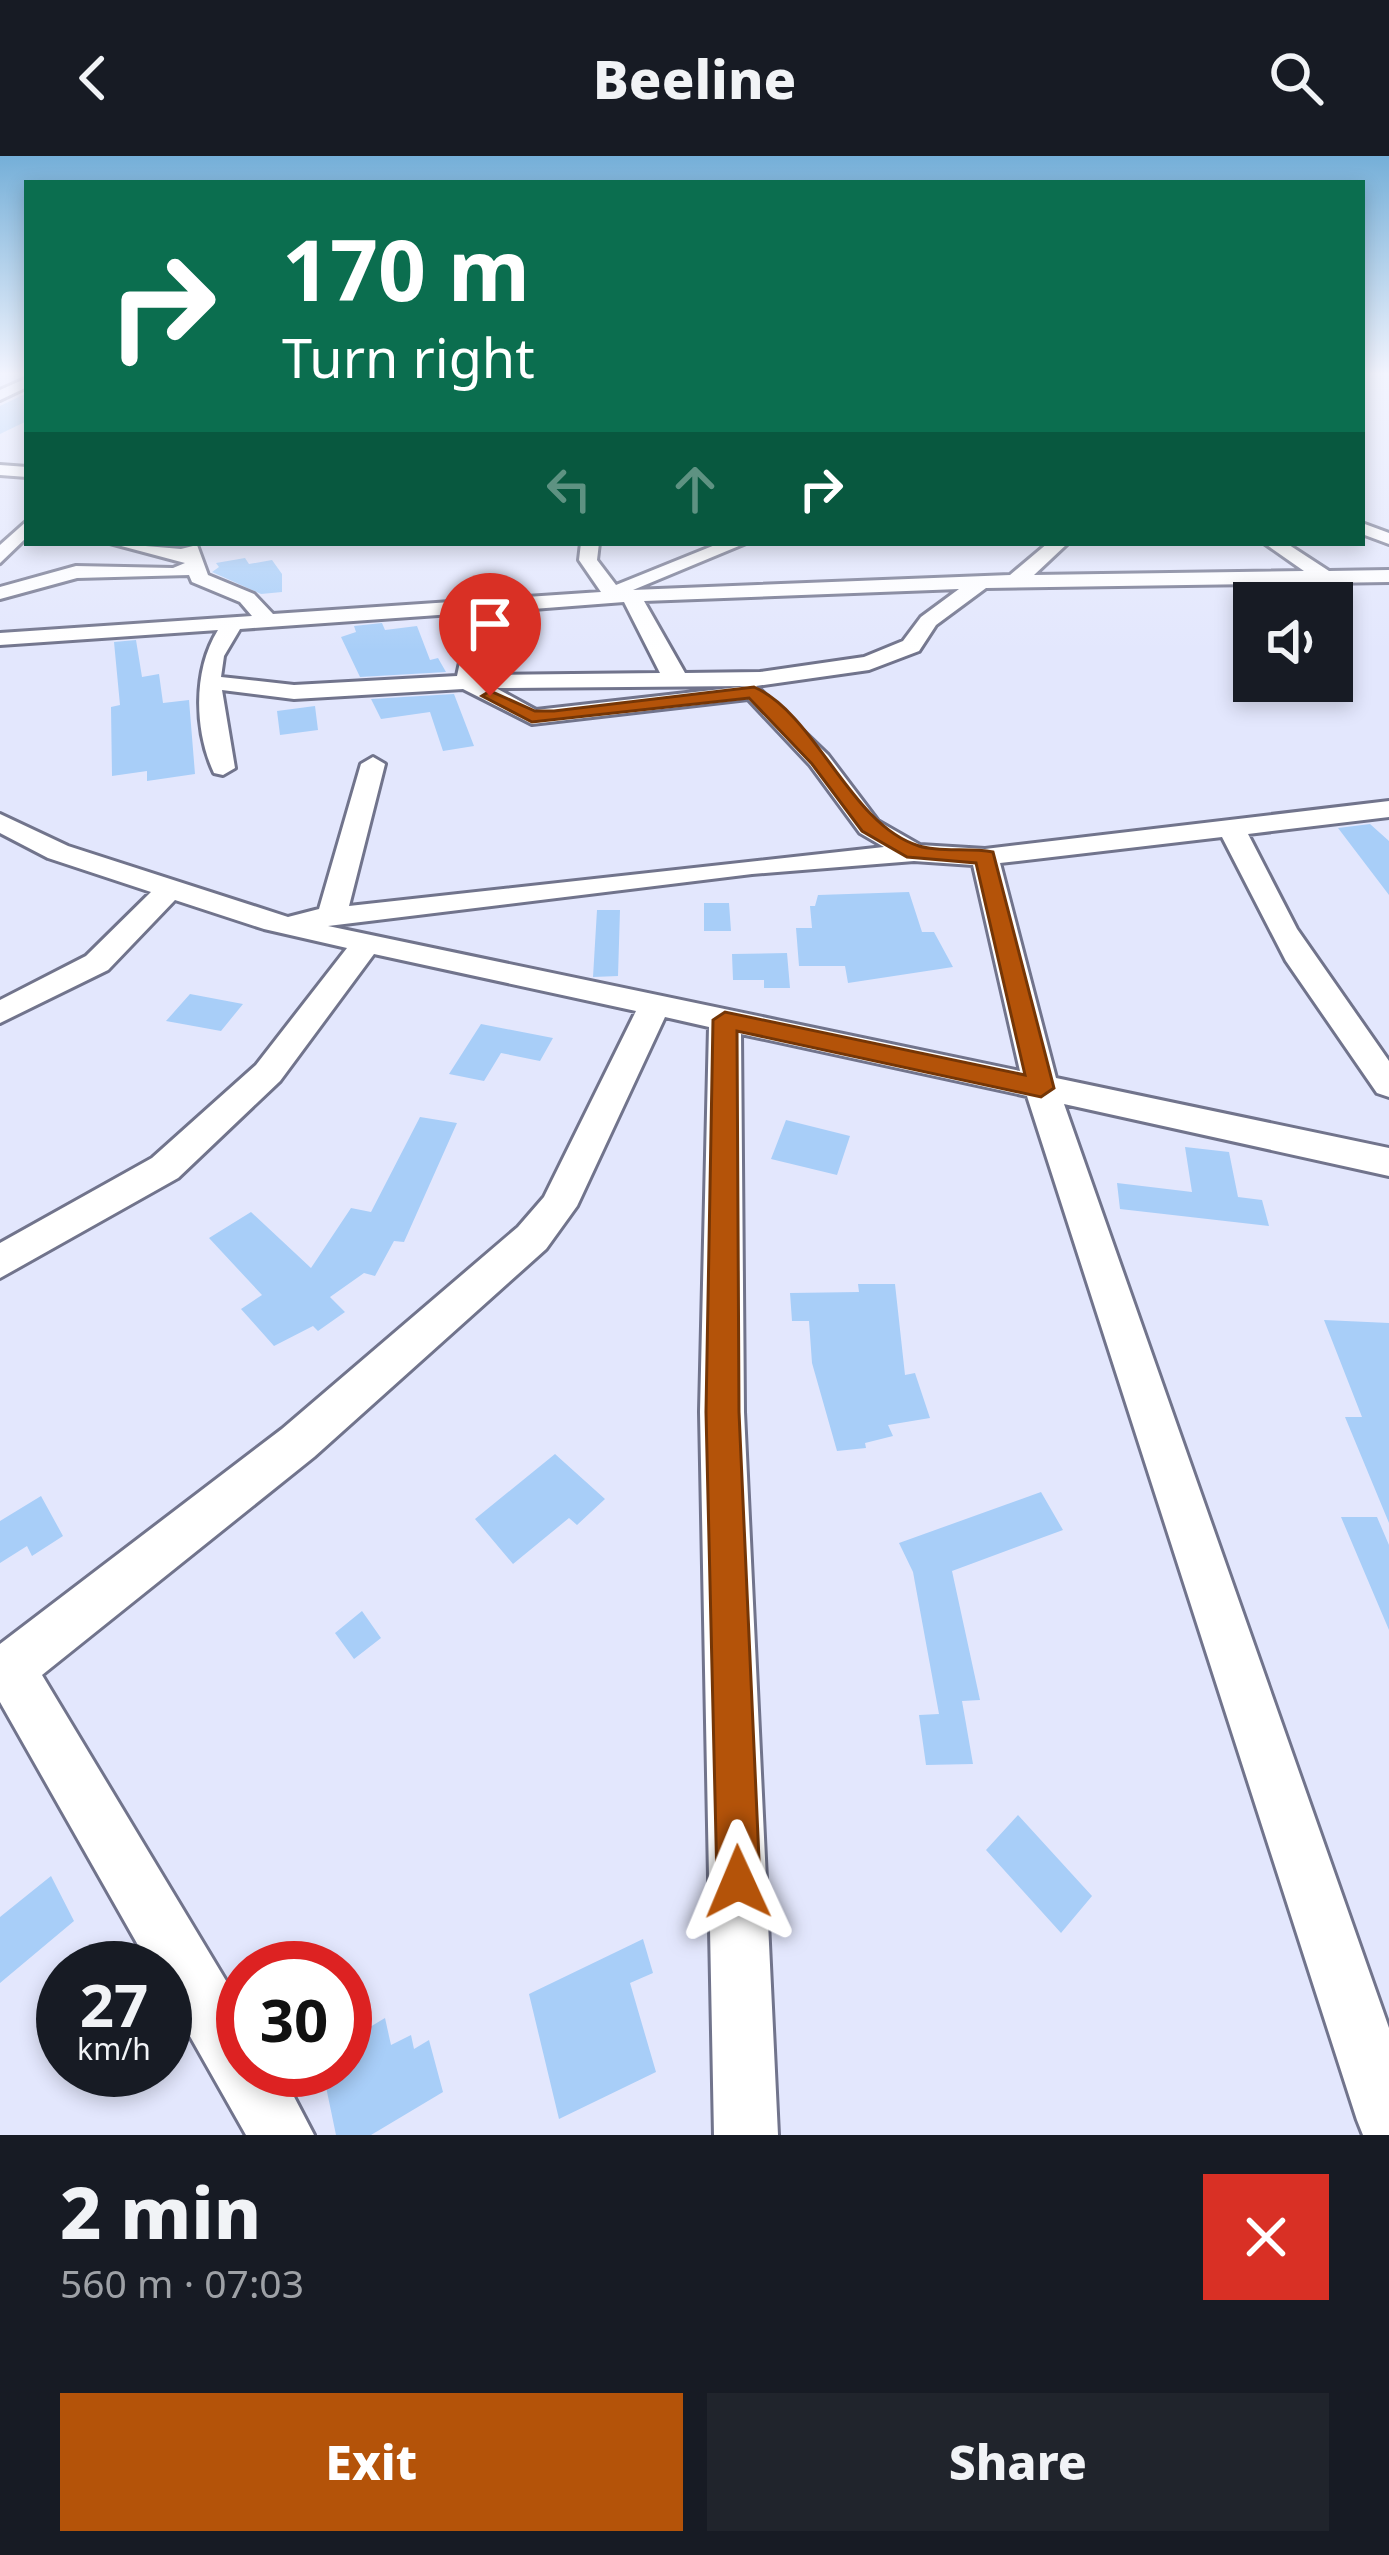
<!DOCTYPE html>
<meta charset="utf-8">
<style>
:root{--surface:#171b24;--page:#20242c;--text:#f1f3f6;--muted:#9ea1a6;--accent:#b45309}
body{margin:0;font-family:"Noto Sans",sans-serif;background:var(--page);color:var(--text);height:100vh;display:flex;flex-direction:column;font-size:45px;white-space:nowrap}
*{box-sizing:border-box;margin:0}
p{font-size:39px;color:var(--muted)}
.icon{flex:none;width:66px;height:66px;fill:none;stroke:currentColor;stroke-width:2;stroke-linecap:round;stroke-linejoin:round}
.map{position:relative;height:1979px;overflow:hidden}
.panel{display:flex;flex-direction:column;background:var(--surface);flex:1}
.panel>*{flex:none}
.guide{position:absolute;left:24px;top:24px;width:1341px;height:366px;border-radius:0px;box-shadow:0 6px 18px #0003;background:#0b6e4f;color:#fff;overflow:hidden}
.tools{position:absolute;left:1233px;top:426px;display:grid;gap:24px}
.tools a{display:grid;place-items:center;width:120px;height:120px;border-radius:0px;background:var(--surface);box-shadow:0 6px 18px #0003;font-size:60px}
.speed{position:absolute;left:36px;top:1785px;display:flex;gap:24px;font-size:60px;font-weight:700;text-align:center}
.speed>*{display:grid;place-content:center;width:156px;height:156px;border-radius:50%;background:var(--surface);box-shadow:0 6px 18px #0003;line-height:1}
.speed small{font-size:30px;font-weight:400}
.speed .limit{border:18px solid #d22;background:#fff;color:#111}
.pin{position:absolute;display:grid;place-items:center;width:102px;height:102px;color:#fff;margin:-123px -51px;border-radius:50% 50% 50% 0;rotate:-45deg;box-shadow:0 0 12px #0007}
.pin .icon{rotate:45deg}
.me{position:absolute;width:132px;margin:-66px;rotate:359deg;stroke-linejoin:round;filter:drop-shadow(0 0 9px #0008)}
.turn{display:flex;align-items:center;gap:42px;height:252px;padding:0 60px;font-size:54px}
.turn .icon{width:156px;height:156px;stroke-width:2.5}
.turn b{display:block;font-size:84px;line-height:102px}
.lanes{display:flex;align-items:center;height:114px;padding:0 60px;background:#0003;justify-content:center;gap:60px;direction:ltr}
.lanes .off{opacity:.35}
.round{display:grid;place-items:center;flex:none;width:126px;height:126px;border-radius:0px;background:var(--page)}
.overview{display:flex;align-items:center;justify-content:space-between;height:204px;padding:0 60px}
h1{font-size:72px;font-weight:800;line-height:90px}
.cta{display:flex;gap:24px;margin-top:auto;padding:24px 60px}
.cta a{flex:1;height:138px;border-radius:0px;background:var(--accent);color:#fff;font-size:48px;font-weight:800;line-height:138px;text-align:center}
.cta a+a{background:var(--page);color:var(--text)}
header{display:flex;justify-content:space-between;align-items:center;height:156px;padding:0 60px;background:var(--surface);font-size:54px;font-weight:800}
.map>svg:first-child{display:block}
</style>
<header><svg class="icon" aria-label="back" viewBox="0 0 24 24"><path d="M15 5l-7 7 7 7"/></svg>Beeline<svg class="icon" aria-label="search" viewBox="0 0 24 24"><circle cx="10" cy="10" r="6"/><path d="M15 15l6 6"/></svg></header>
<div class="map">
<svg width="1389" height="1979" viewBox="0 0 1389 1979">
<rect width="100%" height="100%" fill="#e3e7fd"/>
<path fill="#a8cef8" d="M27 237V265L0 278V250Z
M245 402 249 408 272 404 282 418V436L261 438 212 416 219 411 216 407Z
M382 467 385 474 417 470 430 504 438 502 446 516 360 521 341 481 356 476 354 470Z
M136 484 142 521 159 518 163 547 189 544 195 618 147 625V615L112 620 111 551 120 549 114 486Z
M454 538 474 590 443 595 430 556 381 563 371 543Z
M315 550 318 574 280 579 277 555Z
M1370 668 1389 685V739L1338 672Z
M909 736 922 776H934L953 811 848 827 845 810H799L796 772H812L810 750H815L818 739Z
M704 747H729L731 775H704Z
M597 754H620L618 820 593 821Z
M787 797 790 832H764V824H733L732 798Z
M190 838 243 848 221 875 166 865Z
M481 868 553 882 540 905 501 897 484 925 449 918Z
M420 961 457 967 404 1086 394 1085 375 1120 364 1117 330 1141 345 1156 318 1175 313 1170 274 1190 241 1153 262 1139 209 1082 251 1056 311 1112 351 1052 371 1056Z
M786 964 850 980 837 1019 771 1003Z
M1185 991 1229 996 1238 1041 1262 1044 1269 1070 1120 1053 1117 1027 1192 1036Z
M858 1128H895L905 1219 915 1217 930 1262 888 1269 893 1280 865 1287 866 1292 837 1295 812 1207 809 1165H792L790 1137 859 1136Z
M1324 1164 1389 1167V1367L1345 1261H1362Z
M555 1298 605 1343 577 1369 569 1362 513 1408 475 1363Z
M1041 1336 1063 1374 952 1415 980 1544 962 1545 973 1608 926 1609 919 1559 939 1558 913 1416 899 1387Z
M41 1340 63 1380 32 1400 27 1390 0 1407V1365Z
M1341 1361H1377L1389 1389V1474Z
M362 1455 381 1482 354 1503 335 1477Z
M1018 1659 1092 1740 1061 1777 986 1694Z
M51 1720 74 1765 0 1827V1761Z
M643 1783 653 1817 630 1827 656 1916 559 1963 529 1838Z
M385 1862 391 1889 411 1879 414 1893 429 1884 443 1936 371 1979H336L325 1926 345 1914V1886Z"/>
<g fill="none" stroke-linecap="round" stroke-linejoin="round">
<defs>
<path id="minor" d="M27 222V231L0 244V234Z
M0 309 27 311V321L0 319Z
M27 365V381L0 407V389Z
M1362 367 1389 377V388L1362 378Z
M110 387 181 393 197 389 208 419 254 438 273 458 601 436 579 404 581 387H599L597 404 616 429 720 387H746L633 434 1010 419 1048 387H1068L1034 419 1304 415 1264 387H1286L1329 415 1389 414V426L986 432 936 469 919 495 869 514 756 530 828 599 878 665 920 689 985 693 1389 645V661L1248 678 1297 773 1389 905V941L1377 937 1286 805 1222 681 1000 707 1056 922 1389 992V1020L1064 948 1389 1872V1979H1363L1357 1964 1027 940 741 878 744 1256 778 1979H714L700 1256 709 871 665 861 577 1050 546 1093 314 1301 42 1519 243 1853V1914H280L314 1979H246L165 1836V1812H151L0 1546V1488L282 1273 518 1071 544 1041 636 855 374 798 280 925 178 1022 0 1122V1087L152 1002 256 909 347 792 264 773 175 744 108 814 0 867V844L86 800 151 736 48 702 0 677V658L68 690 288 761 319 753 361 608 373 601 385 608 349 750 884 691 860 677 810 609 748 543 532 568 463 533 294 543 222 534 235 612 223 619 214 617C194 574 193 514 218 474L0 489V477L252 460 240 446 192 426 189 419 77 422 0 443V431L76 410 173 412 185 407ZM959 433 921 461 903 485 864 501 760 516 685 517 644 445ZM624 446 660 517 480 519 485 490 520 454ZM495 455 464 488 457 520 294 529 221 521 224 500 240 473ZM748 530 536 554 496 532ZM914 705 973 709 1020 915 328 770 752 718Z"/>
</defs>
<use href="#minor" stroke="#71748c" stroke-width="6"/>
<use href="#minor" fill="#fff" fill-rule="evenodd"/>
</g>
<linearGradient id="sky" x2="0" y2="1"><stop stop-color="#75afd8"/><stop offset="0.44" stop-color="#f2f4fe"/><stop offset="1" stop-color="#f2f4fe" stop-opacity="0"/></linearGradient>
<rect width="1389" height="495" fill="url(#sky)"/>
<path fill="#b45309" stroke="#753606" stroke-width="3" d="M754 531C817 559 850 669 919 690 941 697 969 691 993 696L1054 932 1041 941 737 875 739 1256 760 1726 754 1741 738 1747 723 1741 717 1726 706 1256 713 864 725 856 1025 919 976 707 907 701 862 675 812 608 749 542 532 566 482 540 490 535 535 555H554Z"/>
</svg>
<div class="tools">
<a><svg class="icon" aria-label="sound" viewBox="0 0 24 24"><path d="M4 9h4l5-4v14l-5-4H4zM17 9q2 3 0 6"/></svg></a>
</div>
<div class="speed"><div>27<small>km/h</small></div><div class="limit">30</div></div>
<div class="pin" style="left:490px;top:540px;background:#d93025"><svg class="icon" aria-label="arrive" viewBox="0 0 24 24"><path d="M6 21V4h12l-3 4 3 4H6"/></svg></div>
<svg class="me" style="left:738px;top:1726px" viewBox="-20 -20 40 40"><path d="M0-17L14 15 0 8-14 15z" fill="#b45309" stroke="#fff" stroke-width="4"/></svg>
<div class="guide">
<div class="turn"><svg class="icon" aria-label="right" viewBox="0 0 24 24"><path d="M7 20v-9h11M14 6l5 5-5 5"/></svg><div><b>170 m</b>Turn right</div></div>
<div class="lanes"><svg class="icon off" aria-label="left" viewBox="0 0 24 24"><path d="M17 20v-9H6M10 6l-5 5 5 5"/></svg><svg class="icon off" aria-label="ahead" viewBox="0 0 24 24"><path d="M12 20V5M6 11l6-6 6 6"/></svg><svg class="icon" aria-label="right" viewBox="0 0 24 24"><path d="M7 20v-9h11M14 6l5 5-5 5"/></svg></div>
</div>
</div>
<section class="panel">
<div class="overview"><div><h1>2 min</h1><p>560 m · 07:03</p></div><a class="round" style="background:#d93025;color:#fff"><svg class="icon" aria-label="close" viewBox="0 0 24 24"><path d="M6 6l12 12M18 6L6 18"/></svg></a></div>
<div class="cta"><a>Exit</a><a>Share</a></div>
</section>
